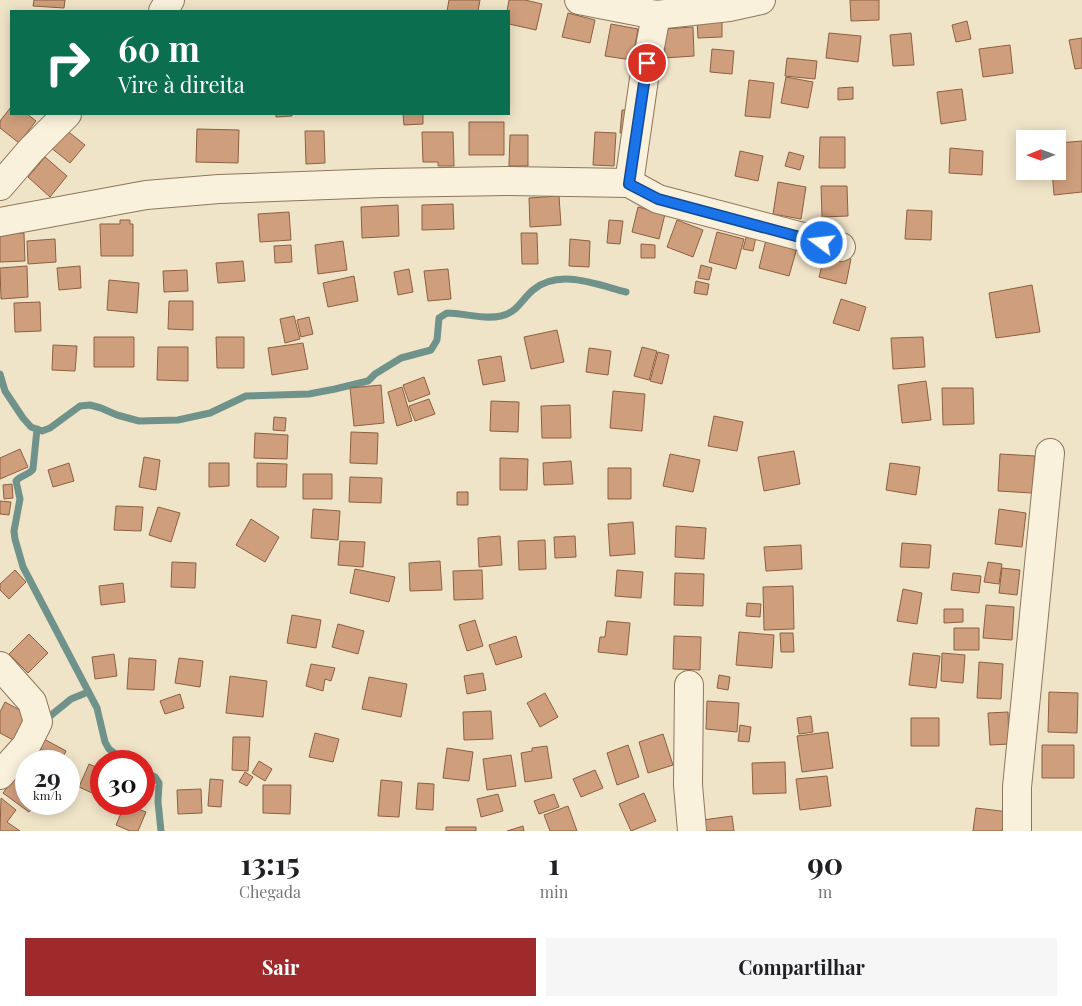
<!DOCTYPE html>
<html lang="pt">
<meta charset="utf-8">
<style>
:root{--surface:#fff;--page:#f6f6f6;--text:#202124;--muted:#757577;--accent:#9e2a2b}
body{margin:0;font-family:"Playfair Display",serif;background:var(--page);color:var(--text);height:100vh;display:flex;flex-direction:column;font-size:19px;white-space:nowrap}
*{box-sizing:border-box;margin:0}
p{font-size:16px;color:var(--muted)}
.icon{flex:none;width:28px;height:28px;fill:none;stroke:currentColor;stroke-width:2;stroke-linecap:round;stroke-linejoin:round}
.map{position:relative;height:831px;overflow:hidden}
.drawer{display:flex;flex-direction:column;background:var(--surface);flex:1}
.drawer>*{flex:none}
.hud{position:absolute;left:10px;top:10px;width:500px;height:105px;border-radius:0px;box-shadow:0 2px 12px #0003;background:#0b6e4f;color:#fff;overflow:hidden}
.needle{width:32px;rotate:269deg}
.controls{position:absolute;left:1016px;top:130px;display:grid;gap:10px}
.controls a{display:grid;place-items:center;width:50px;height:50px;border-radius:0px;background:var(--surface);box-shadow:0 2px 12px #0003;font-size:25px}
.speed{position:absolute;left:15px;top:750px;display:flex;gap:10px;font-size:25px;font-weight:700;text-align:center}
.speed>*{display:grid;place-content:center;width:65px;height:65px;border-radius:50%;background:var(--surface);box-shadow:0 2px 12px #0003;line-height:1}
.speed small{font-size:12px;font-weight:400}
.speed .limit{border:8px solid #d22;background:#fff;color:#111}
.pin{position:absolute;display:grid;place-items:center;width:42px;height:42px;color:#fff;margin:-21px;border:2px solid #fff;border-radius:50%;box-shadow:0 1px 5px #0007}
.me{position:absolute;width:55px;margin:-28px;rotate:285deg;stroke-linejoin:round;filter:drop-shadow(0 0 4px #0008)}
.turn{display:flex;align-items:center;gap:18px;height:105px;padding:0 25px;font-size:22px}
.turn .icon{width:65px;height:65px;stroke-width:2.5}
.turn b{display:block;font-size:35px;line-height:42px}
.eta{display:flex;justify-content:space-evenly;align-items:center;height:85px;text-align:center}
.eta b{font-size:30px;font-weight:700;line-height:35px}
.action{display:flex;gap:10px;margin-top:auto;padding:10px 25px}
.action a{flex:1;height:58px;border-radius:0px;background:var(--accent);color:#fff;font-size:20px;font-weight:700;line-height:58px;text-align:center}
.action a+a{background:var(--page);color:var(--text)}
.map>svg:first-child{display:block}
</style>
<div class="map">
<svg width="1082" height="831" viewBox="0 0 1082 831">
<rect width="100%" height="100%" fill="#f0e4c8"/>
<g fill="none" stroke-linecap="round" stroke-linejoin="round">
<path stroke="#6f938a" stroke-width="7" d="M0 374 5 391 23 418 31 427 42 431 50 428 80 406 90 405 101 408 117 415 139 421 178 420 210 413 246 396 309 394 335 389 368 381 375 374 401 358 431 350 437 340 439 318 447 313C465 313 483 320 501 316 518 312 521 300 533 290 559 268 598 285 626 292
M37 429 33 469C29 475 21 475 16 481L20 499 14 531 15 539 23 567 97 708 105 742 109 749 124 761
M44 721 71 699 88 692
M144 772 155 777 159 783 158 802 161 831"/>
</g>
<path fill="#cf9f7d" stroke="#8d5f41" d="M34 0H65L64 8 33 6Z
M449 0H480L478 11H447Z
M509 0H525L542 4 536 30 509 24V11H507Z
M850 0H879V20L851 21Z
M568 13 595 20 590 43 562 37Z
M697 20H722V37L698 38Z
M967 21 971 39 956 42 952 25Z
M611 24 638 29 632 60 605 56Z
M693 27 694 56 665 58 664 29Z
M829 33 861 36 858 62 826 58Z
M911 33 914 65 893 66 890 35Z
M1082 38V68L1075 69 1069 40Z
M1010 45 1013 73 983 77 979 49Z
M712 49 734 51 732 74 710 72Z
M787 58 817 61 815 79 785 76Z
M786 77 813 82 808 108 781 103Z
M749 80 774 83 770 118 745 116Z
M853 87V99L838 100V88Z
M962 89 966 120 941 124 937 92Z
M11 107V114H27L36 121 19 143 0 128V121Z
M622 110H630L629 133H620Z
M276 114H292V116L276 117Z
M403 114H423V124L404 125Z
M469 122H504V155H469Z
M65 129 85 145 70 163 50 147Z
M197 129 239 130 238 163 196 162Z
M305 131H324L325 163 306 164Z
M422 132H453L454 166H438V162H423Z
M595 132 616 133 614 166 593 165Z
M510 135H528V166H509Z
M820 137H845V168H819Z
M1082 141V192L1054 195 1052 171H1058V143Z
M950 148 983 151 982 175 949 173Z
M740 151 763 156 758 181 735 176Z
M789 152 804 156 800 170 785 166Z
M45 157 67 176 50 197 28 177Z
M778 182 806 187 801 219 773 214Z
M821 186H847L848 216 822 217Z
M559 196 561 225 530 227 529 198Z
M453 204 454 229 422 230V205Z
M398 205 399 236 362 238 361 207Z
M638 207 665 214 659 239 632 232Z
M907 210 932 211 931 240 905 239Z
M289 212 291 240 260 242 258 214Z
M120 220H130V224H133V256H101L100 224H120Z
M609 220 623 221 620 244 607 243Z
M677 220 703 230 693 257 667 247Z
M717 232 744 239 736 269 709 262Z
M0 233H24L25 261 0 262Z
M521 233H537L538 264H522Z
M747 234 756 237 753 251 743 249Z
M55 239 56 262 28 264 27 241Z
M570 239 590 241 589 267 569 266Z
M766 240 797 248 789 276 759 268Z
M343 241 347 270 318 274 315 245Z
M641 244 655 245V258H641Z
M291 245 292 262 275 263 274 246Z
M825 253 851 259 846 284 819 277Z
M243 261 245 281 218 283 216 263Z
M701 265 712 268 709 280 698 278Z
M27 266 28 297 1 299 0 268Z
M80 266 81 288 59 290 57 268Z
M409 269 413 292 398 295 394 272Z
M448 269 451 299 428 301 424 271Z
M187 270 188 291 164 292 163 271Z
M354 276 358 301 328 307 323 283Z
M109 280 139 283 137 313 107 310Z
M696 281 709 284 707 295 694 293Z
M1032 285 1040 332 996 338 989 293Z
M841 299 866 307 859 331 833 323Z
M169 301H193V330L168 329Z
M40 302 41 331 15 332 14 303Z
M294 316 300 339 285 343 280 319Z
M309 317 313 334 301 337 297 320Z
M557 330 564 362 531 369 524 337Z
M94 337H134V367H94Z
M216 337H244V368H217Z
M923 337 925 367 893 369 891 338Z
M303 343 308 369 272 375 268 348Z
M53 345 77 346 75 371 52 370Z
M158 347H188V381L157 380Z
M642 347 657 351 649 380 634 376Z
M589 348 611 351 608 375 586 372Z
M658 352 669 355 662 384 650 381Z
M501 356 505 381 483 385 478 360Z
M424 377 430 394 409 402 403 385Z
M926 381 931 420 902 423 898 385Z
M381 385 384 423 354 426 350 388Z
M402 387 412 421 397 426 388 392Z
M942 388H973L974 424 943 425Z
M613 391 645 394 642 431 610 428Z
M429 399 435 414 415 421 409 406Z
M491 401 519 402 518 432 490 431Z
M570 405 571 438H542L541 406Z
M714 416 743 422 737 451 708 446Z
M274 417 286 418 285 431 273 430Z
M351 432 378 433 377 464 350 463Z
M255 433 288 435 287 459 254 458Z
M20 449 28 467 0 479V458Z
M794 451 800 484 764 491 758 457Z
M670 454 700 460 693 492 663 486Z
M1000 454 1035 456 1032 493 998 491Z
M144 457 160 460 156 490 139 487Z
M500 458 528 459 527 490H500Z
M571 461 573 484 544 485 543 463Z
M69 463 74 481 53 487 48 470Z
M209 463H229V486L209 487Z
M257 463 287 464 286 487H257Z
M890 463 920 467 916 495 886 490Z
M608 468H631V499H608Z
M303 474H332V499H303Z
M350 477 382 478 381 503 349 502Z
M12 484 13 498 4 499 3 485Z
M457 492H468V505H457Z
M0 501 11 502 9 515 0 514Z
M116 506 143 507 141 531 114 530Z
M158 507 180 513 171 542 149 535Z
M313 509 340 511 338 540 311 538Z
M999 509 1026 513 1022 547 995 544Z
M251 519 279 537 265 562 236 545Z
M633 522 635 554 610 556 608 524Z
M676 526 706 528 704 559 675 557Z
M500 536 502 565 479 567 478 538Z
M575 536 576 557 555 558 554 537Z
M545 540 546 569 519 570 518 541Z
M340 541 365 542 363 567 338 565Z
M902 543 931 545 929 568 900 567Z
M801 545 802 569 766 571 764 547Z
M440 561 442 590 410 591 409 563Z
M172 562 196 563 195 588 171 587Z
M988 562 1002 564 999 584 984 582Z
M1002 568 1020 570 1017 595 999 593Z
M355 569 395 577 389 602 350 593Z
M15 570 26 582 9 599 0 590V584Z
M482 570 483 599 454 600 453 571Z
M617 570 643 572 641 598 615 596Z
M675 573 704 574 703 606 674 605Z
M953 573 981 576 979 593 951 590Z
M123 583 125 602 101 605 99 586Z
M793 586 794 629 764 630 763 587Z
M903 589 922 593 917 624 897 621Z
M747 603 761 604 760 617 746 616Z
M986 605 1014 607 1012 640 983 638Z
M944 609H963V622L944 623Z
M292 615 321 620 316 648 287 643Z
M475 620 483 646 467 651 459 625Z
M607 621 630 623 627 655 598 652 600 637H605Z
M338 624 364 631 358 654 332 647Z
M954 628H979V650H954Z
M739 632 774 635 772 668 736 665Z
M780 633H793L794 652H781Z
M29 634 48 653 28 673 9 654Z
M516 636 522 657 496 665 489 645Z
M674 636 701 637 700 670 673 669Z
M913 653 940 656 936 688 909 685Z
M942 653 965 655 963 683 941 681Z
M114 654 117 676 95 679 92 657Z
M129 658 156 660 154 690 127 689Z
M179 658 203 661 200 687 175 683Z
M979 662 1003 664 1001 699 977 698Z
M311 664 335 668 331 681 325 679 323 691 306 686Z
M483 673 486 690 467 694 464 676Z
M719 675 730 677 728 690 717 688Z
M230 676 267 681 263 717 226 713Z
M369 677 407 684 401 717 362 709Z
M1049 692 1078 693 1077 733 1048 732Z
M545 693 558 717 540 727 527 703Z
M180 694 184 708 165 714 160 701Z
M707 701 739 703 737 732 706 729Z
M5 702 29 715 15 741 0 733V712Z
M491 711 493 739 464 740 463 712Z
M1008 712 1009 744 990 745 988 713Z
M811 716 813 732 799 734 797 718Z
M911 718H939V746H911Z
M740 725 751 727 749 742 738 741Z
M828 732 833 768 802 772 797 736Z
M315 733 339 739 333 762 309 757Z
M663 734 673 765 648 773 639 742Z
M233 737H250L248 771 232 770Z
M44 739 66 751 61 761 39 748Z
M628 745 639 777 617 785 607 753Z
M1042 745H1074V778H1042Z
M547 746 552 778 525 782 521 753 532 751V748Z
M447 748 473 752 469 781 443 778Z
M36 751 55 761H31Z
M511 755 516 786 487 790 483 759Z
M259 761 272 769 265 781 252 773Z
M785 762 786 793 753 794 752 763Z
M89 764 101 769V797L79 787Z
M23 766 26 769V804H35L29 812 3 793Z
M595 770 603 788 581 797 573 779Z
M245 772 253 777 247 786 239 782Z
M827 776 831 806 800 810 796 779Z
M210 779 223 780 221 807 208 806Z
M381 780 402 782 399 817 378 816Z
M418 783 434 784 433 810 416 809Z
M263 785H291L290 814 263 813Z
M201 789 202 813 178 814 177 790Z
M644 793 656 821 631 831 619 804Z
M498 794 503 811 481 817 477 799Z
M554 794 559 807 539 814 534 801Z
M1 798 16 810 7 822 20 831H0Z
M125 804 146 812 138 831H130L116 825Z
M568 806 577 831H550L544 815Z
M976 808 1009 812 1006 831H973Z
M732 816 734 831H705L703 820Z
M523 826 524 831H507Z
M446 827H476V831H446Z"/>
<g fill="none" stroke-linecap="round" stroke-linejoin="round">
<defs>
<path id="minor" d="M579 0 656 15 729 7 761 0
M163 11 170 0
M629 183 644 79 656 15
M0 186 31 150 67 114
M0 222 146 195 219 189 382 183 508 181 629 183 658 199 841 247
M0 666 32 702 38 722 26 746 0 775
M689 685 688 785 692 831
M1017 831V787L1050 453"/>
</defs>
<use href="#minor" stroke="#8d765c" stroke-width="30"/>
<use href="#minor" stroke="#faf1dc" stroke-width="28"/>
</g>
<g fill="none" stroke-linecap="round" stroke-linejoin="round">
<defs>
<path id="route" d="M647 63 629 184 658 199 822 243"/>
</defs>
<use href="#route" stroke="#114b97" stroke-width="12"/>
<use href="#route" stroke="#1a73e8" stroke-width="9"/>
</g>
</svg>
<div class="controls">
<a><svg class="needle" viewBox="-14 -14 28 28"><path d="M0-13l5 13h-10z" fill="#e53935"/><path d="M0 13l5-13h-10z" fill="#757577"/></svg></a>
</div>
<div class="speed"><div>29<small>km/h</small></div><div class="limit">30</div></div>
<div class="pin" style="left:647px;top:63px;background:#d93025"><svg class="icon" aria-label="arrive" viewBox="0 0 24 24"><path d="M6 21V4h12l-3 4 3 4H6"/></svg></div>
<svg class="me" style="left:822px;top:243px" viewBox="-20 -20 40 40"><circle r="17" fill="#1a73e8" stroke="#fff" stroke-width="3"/><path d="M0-11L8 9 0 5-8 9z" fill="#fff"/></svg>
<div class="hud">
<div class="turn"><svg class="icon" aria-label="right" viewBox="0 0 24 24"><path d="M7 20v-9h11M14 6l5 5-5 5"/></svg><div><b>60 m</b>Vire à direita</div></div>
</div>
</div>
<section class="drawer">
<div class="eta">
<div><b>13:15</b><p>Chegada</p></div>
<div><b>1</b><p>min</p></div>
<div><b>90</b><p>m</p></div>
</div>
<div class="action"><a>Sair</a><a>Compartilhar</a></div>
</section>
